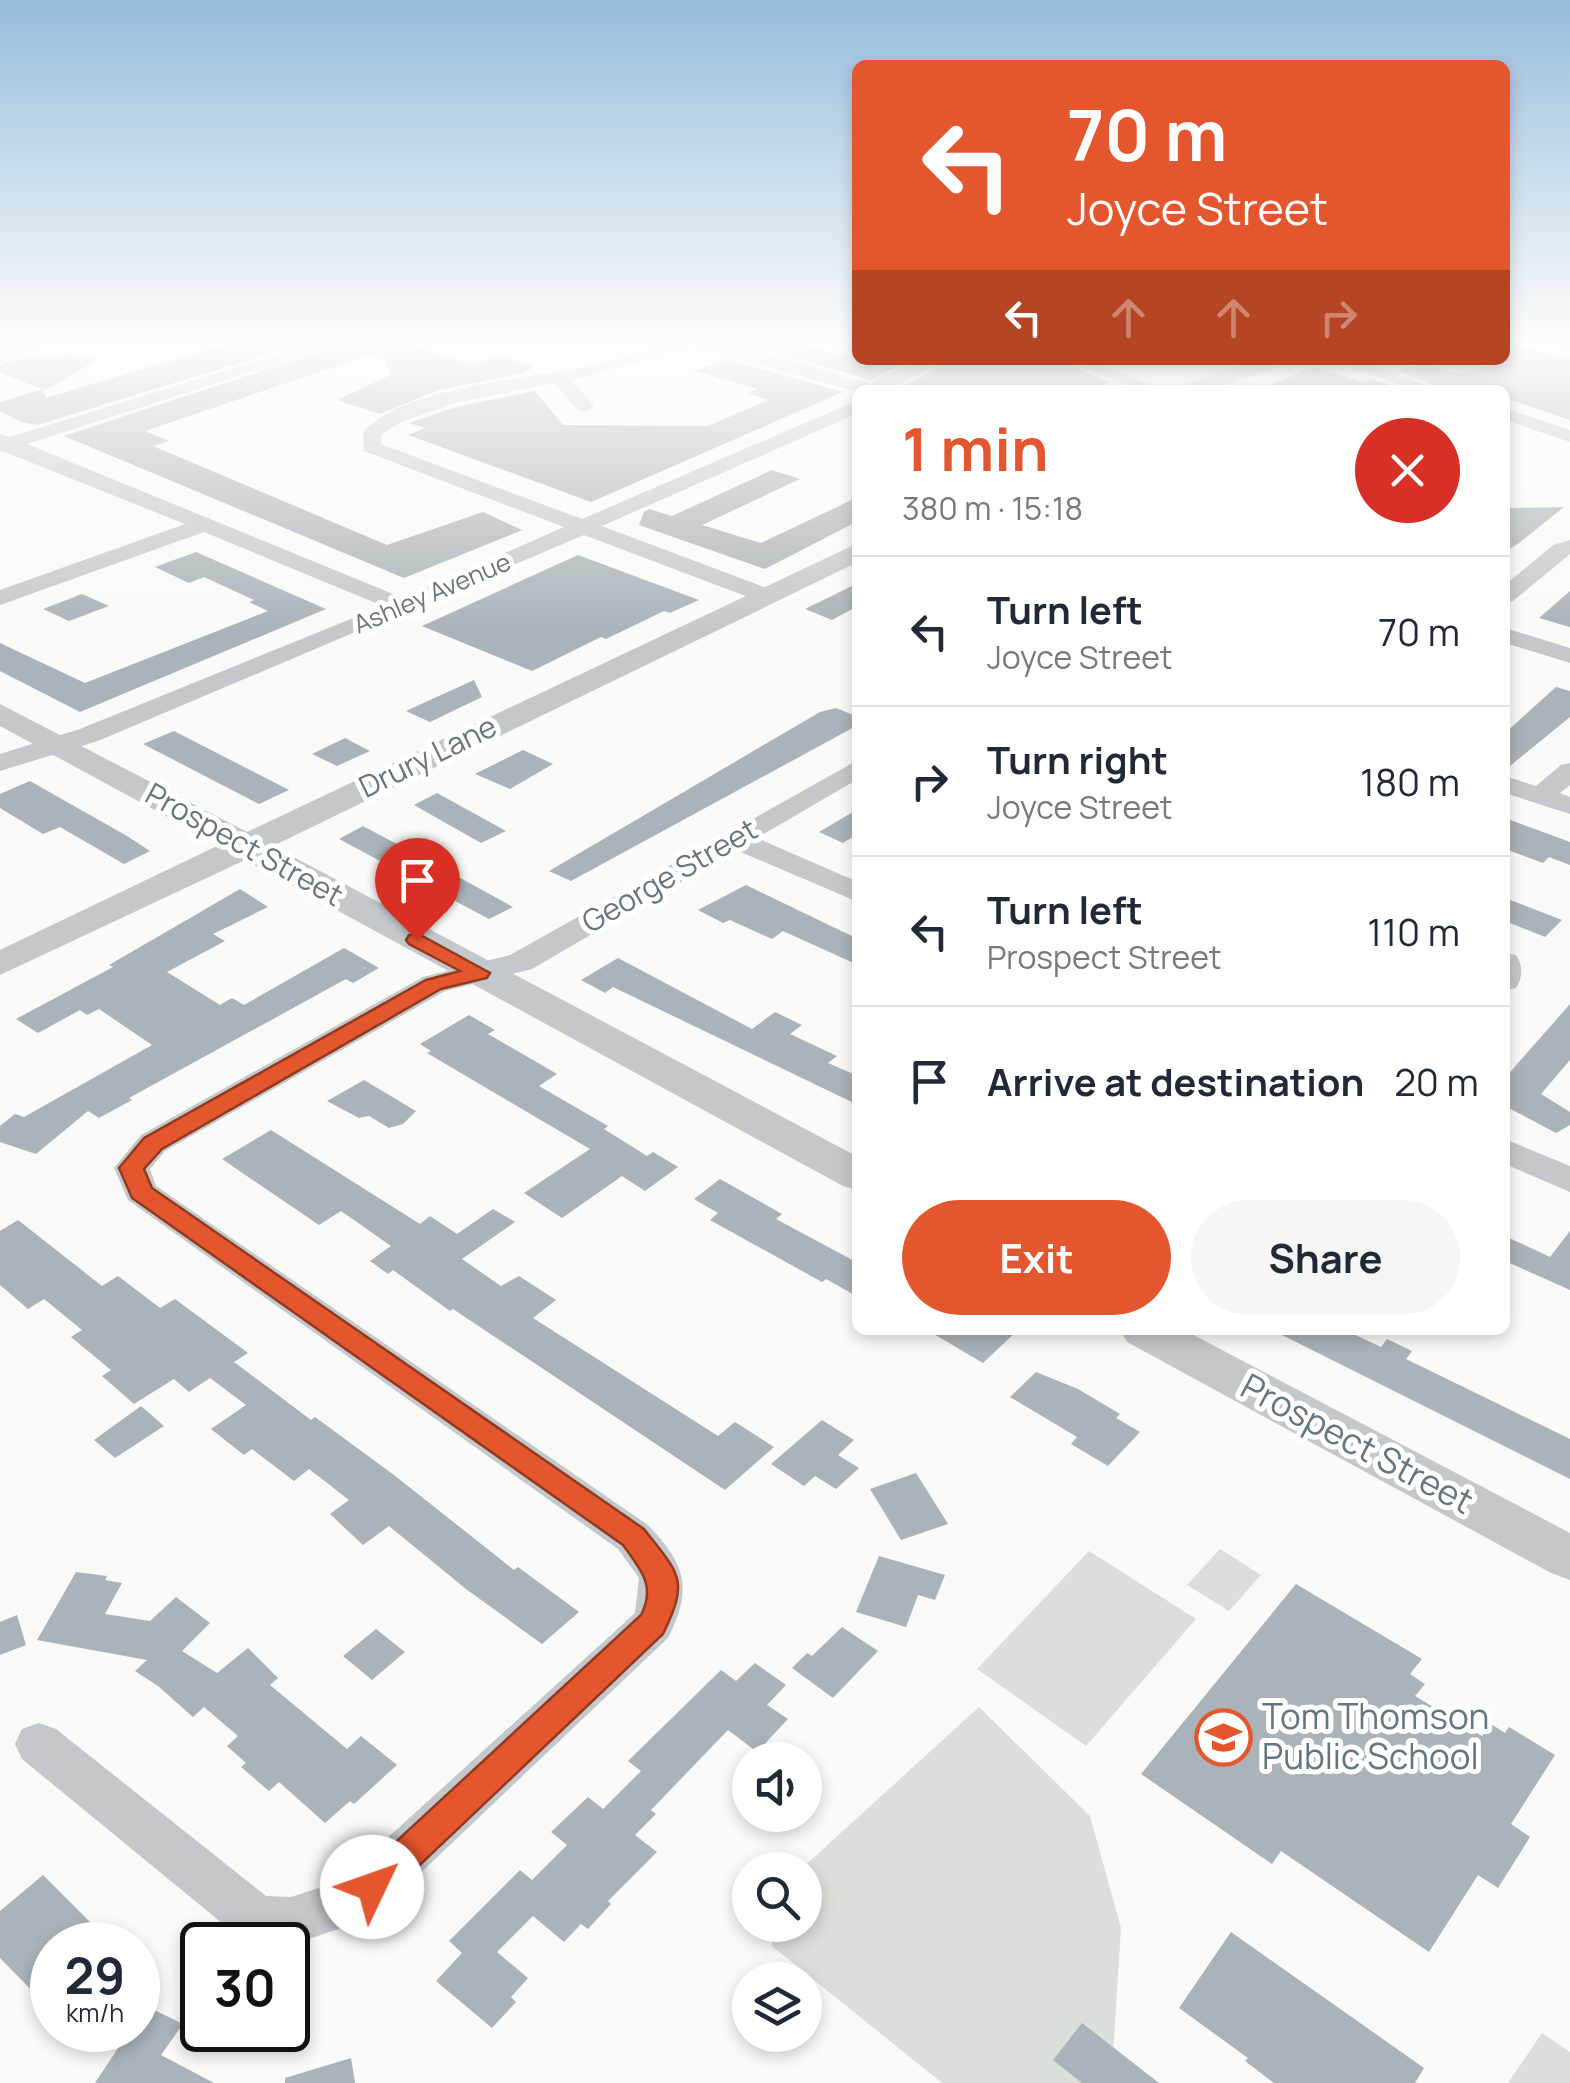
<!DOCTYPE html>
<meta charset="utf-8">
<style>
:root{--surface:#fff;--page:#f6f6f7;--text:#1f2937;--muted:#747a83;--line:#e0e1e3;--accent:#e4572e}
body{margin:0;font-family:Manrope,sans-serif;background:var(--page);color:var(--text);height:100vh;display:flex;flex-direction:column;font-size:38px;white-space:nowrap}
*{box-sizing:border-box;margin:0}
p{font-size:32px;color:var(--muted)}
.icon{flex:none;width:55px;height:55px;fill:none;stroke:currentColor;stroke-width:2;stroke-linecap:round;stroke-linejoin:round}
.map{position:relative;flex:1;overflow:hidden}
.drawer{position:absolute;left:852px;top:385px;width:658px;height:950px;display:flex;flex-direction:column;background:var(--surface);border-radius:15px;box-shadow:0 5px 15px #0003}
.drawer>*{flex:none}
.guide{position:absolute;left:852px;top:60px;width:658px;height:305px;border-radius:15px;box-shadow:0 5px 15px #0003;background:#e4572e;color:#fff;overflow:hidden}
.tools{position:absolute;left:732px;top:1742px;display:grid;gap:20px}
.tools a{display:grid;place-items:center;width:90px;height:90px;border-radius:50%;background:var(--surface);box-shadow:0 5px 15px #0003;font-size:50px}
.speed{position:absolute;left:30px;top:1922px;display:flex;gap:20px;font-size:50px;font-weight:700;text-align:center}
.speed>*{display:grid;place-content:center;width:130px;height:130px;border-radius:50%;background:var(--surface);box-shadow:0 5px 15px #0003;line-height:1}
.speed small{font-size:25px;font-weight:400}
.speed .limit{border:5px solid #111;border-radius:15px;background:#fff;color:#111}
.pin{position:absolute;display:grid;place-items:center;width:85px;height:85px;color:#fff;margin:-102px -42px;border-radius:50% 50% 50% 0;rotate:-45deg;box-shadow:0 0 10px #0007}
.pin .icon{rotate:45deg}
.me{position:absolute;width:110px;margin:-55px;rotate:48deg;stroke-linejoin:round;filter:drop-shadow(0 0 8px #0008)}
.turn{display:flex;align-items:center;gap:35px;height:210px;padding:0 50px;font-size:45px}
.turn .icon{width:130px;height:130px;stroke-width:2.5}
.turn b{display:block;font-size:70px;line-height:85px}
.lanes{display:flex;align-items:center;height:95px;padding:0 50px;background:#0003;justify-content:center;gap:50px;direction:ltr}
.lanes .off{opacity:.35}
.round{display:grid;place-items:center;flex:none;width:105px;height:105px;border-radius:52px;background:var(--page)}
.summary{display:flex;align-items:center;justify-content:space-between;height:170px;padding:0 50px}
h1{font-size:60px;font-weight:700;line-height:75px;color:var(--accent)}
.primary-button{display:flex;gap:20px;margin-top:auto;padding:20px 50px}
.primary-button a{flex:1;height:115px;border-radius:60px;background:var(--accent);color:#fff;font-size:40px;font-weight:700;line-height:115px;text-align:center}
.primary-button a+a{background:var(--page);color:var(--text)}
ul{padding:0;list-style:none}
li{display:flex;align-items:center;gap:30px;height:150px;padding:0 50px;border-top:2px solid var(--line)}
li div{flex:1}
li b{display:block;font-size:38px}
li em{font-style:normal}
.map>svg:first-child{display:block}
</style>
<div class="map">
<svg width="1570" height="2083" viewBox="0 0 1570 2083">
<rect width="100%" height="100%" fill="#fafaf8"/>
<path fill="#dadfd7" d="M1220 1549 1261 1575 1229 1611 1187 1585Z
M1089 1551 1196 1619 1086 1746 977 1669Z
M979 1707 1090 1816 1121 1928 1112 2070 1103 2083H942L773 1947 766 1925H805V1870H800Z
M1542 2033 1570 2052V2083H1508Z"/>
<path fill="#aab3b9" d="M232 342H308L37 425 21 422 0 411V402L42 389 46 398Z
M349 342H401L472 364 499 356 535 367 520 374 439 390 380 414 337 400 391 375 381 351 145 431 169 441 153 446 387 545 483 512 522 530 404 578 64 436Z
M773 342H794L858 360H912L870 380 758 347Z
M1505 342 1570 359V420L1505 398V390H1445L1399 371 1425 363 1459 374 1505 360Z
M66 353 97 360 45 390 0 373V365L35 354 49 359Z
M726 359 843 392 591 502 408 435 425 428 409 423 456 407 535 391 563 425 708 426 768 400 749 393 758 389 694 371Z
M950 360 1017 364 1025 360H1060L1109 382 1093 390H922L906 385Z
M1313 367 1363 382 1373 379 1403 390H1257Z
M772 470 800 479 702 525 761 543 858 497V521L765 569 639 525 644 512 649 509 672 516Z
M1564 507 1519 543 1505 552V508Z
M196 552 326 609 80 712 0 671V643L85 683 268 611 249 602 254 600 204 577 189 583 155 567Z
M578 555 699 600 670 613 664 611 606 639 601 637 532 671 422 626Z
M858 583V606L832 620 805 609Z
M1570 591V627L1539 618Z
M82 594 109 606 69 621 43 609Z
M474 680 482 697 430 722 406 711Z
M1556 687 1570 691V717L1505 770V733Z
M836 708 858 717V725L571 881 549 871 820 712Z
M174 731 289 790 259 804 143 744Z
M345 738 370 751 337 766 312 754Z
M523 750 553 764 510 789 475 774Z
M30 781 127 836 150 851 124 864 60 827 43 834 0 808V794Z
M437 793 506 831 481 843 414 805Z
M858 809V834L843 843 819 832Z
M1505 818 1570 842V865L1549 857 1543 863 1505 849Z
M363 826 440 867 513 907 489 919 339 839Z
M746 885 858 939V965L783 931 772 939 730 920 723 923 698 910Z
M240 889 268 907 213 934 225 941 167 972 220 1005 232 998 244 1005 344 948 379 968 353 983 346 979 129 1098 132 1100 99 1118 88 1111 36 1154 0 1142V1126L15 1114 24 1117 152 1045 99 1009 87 1015 80 1010 38 1033 16 1019 113 967 109 965Z
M1505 898 1562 920 1545 937 1505 921Z
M618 958 752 1029 775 1012 802 1025 790 1034 837 1056 828 1063 858 1076V1105L613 987 605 993 581 980Z
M1570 1004V1060L1541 1094 1570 1112V1125L1556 1133 1505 1106V1078Z
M469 1015 495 1030 488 1034 557 1074 539 1086 608 1126 604 1129 647 1156 653 1152 678 1167 645 1191 622 1176 562 1218 524 1193 590 1149 427 1053 431 1051 420 1044Z
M364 1080 379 1089 416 1111 403 1124 389 1128 369 1116 359 1118 327 1101Z
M271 1130 420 1224 430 1216 457 1234 493 1209 515 1222 462 1259 501 1286 519 1276 556 1300 533 1318 718 1436 735 1422 774 1447 725 1490 453 1309 450 1311 393 1270 388 1274 370 1261 391 1246 341 1211 319 1225 222 1159Z
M720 1179 782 1214 776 1219 858 1263V1297L826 1279 822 1282 710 1220 718 1213 694 1199Z
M18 1220 102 1286 118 1276 160 1308 175 1299 248 1353 234 1362 311 1420 315 1417 394 1475 514 1570 518 1567 579 1612 542 1644 466 1589 389 1526 363 1545 330 1514 349 1500 309 1469 294 1481 252 1449 244 1455 211 1429 246 1405 210 1378 189 1392 174 1379 134 1404 102 1376 111 1370 71 1337 82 1330 44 1299 28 1309 0 1285V1231Z
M1570 1231V1290L1505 1261V1236L1550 1257Z
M927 1330H1018L983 1363Z
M1272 1330H1345L1381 1347 1387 1339 1412 1351 1406 1359 1570 1439V1479Z
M1036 1372 1078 1389 1120 1414 1116 1418 1140 1432 1108 1466 1071 1444 1077 1437 1010 1397Z
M141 1406 164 1426 115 1458 94 1440Z
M822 1420 854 1440 838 1455 859 1468 836 1489 815 1476 804 1486 771 1464Z
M916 1473 948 1524 901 1540 870 1489Z
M879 1556 945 1575 935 1600 918 1595 906 1627 856 1612Z
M76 1572 107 1576 105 1580 122 1583 105 1614 150 1621 176 1597 210 1623 182 1651 217 1673 248 1648 278 1678 270 1685 347 1749 361 1736 397 1765 354 1804 350 1801 325 1823 279 1782 269 1791 241 1767 246 1763 227 1746 238 1736 204 1707 193 1717 158 1686 135 1671 147 1660 37 1640Z
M1296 1584 1422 1659 1410 1674 1425 1684 1415 1696 1482 1736 1491 1724 1505 1733 1509 1727 1555 1755 1511 1824 1530 1837 1498 1888 1478 1875 1429 1952 1281 1851 1272 1864 1141 1774Z
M17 1615 26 1645 0 1655V1622Z
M842 1627 878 1651 833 1698 792 1668 807 1653 812 1656Z
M376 1629 405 1652 372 1680 343 1656Z
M755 1663 786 1685 767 1705 788 1719 757 1752 728 1730 651 1810 656 1814 635 1835 657 1852 608 1901 611 1904 588 1929 581 1924 564 1942 533 1916 497 1952 528 1978 511 1997 516 2002 492 2028 436 1981 462 1953 449 1941 520 1870 532 1880 567 1845 551 1832 588 1797 603 1809 641 1771 628 1761 721 1670 736 1681Z
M43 1875 113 1945H52V2011L0 1958V1911Z
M1231 1932 1424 2068 1415 2083H1274L1245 2061 1248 2058 1179 2008Z
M146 2006 183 2024 161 2055 214 2083H95L130 2030H138V2018Z
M1082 2023 1159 2083H1082L1053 2060Z
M351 2058 355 2083H285V2078Z"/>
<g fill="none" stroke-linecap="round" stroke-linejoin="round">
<path fill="#c3c8cc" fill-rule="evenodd" d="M31 342H57L0 362V351Z
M319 342H345L27 444 403 598 564 527 364 451 363 432C406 385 536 378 597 365 638 355 673 335 716 342 768 350 822 371 872 384L875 379 922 360H947L889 390 858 392 692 346 572 380 594 406 585 412 578 410 554 383 455 403 401 422 382 434 381 444 582 519 858 400V413L602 526 772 590 775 595 772 600H756L584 535 98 741 0 771V754L80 729 383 606 204 532 0 605V590L185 524 0 450V434L10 437Z
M1551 342H1570V350Z
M1064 360H1090L1164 390H1138Z
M1333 360H1360L1441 390H1414Z
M1505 408 1570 430V442L1505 420Z
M1570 540V554L1513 601 1505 603V585L1553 545Z
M1505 628 1570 648V663L1505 643Z
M858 760V779L757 838 858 882V902L736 850 532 969 445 991 165 1151 150 1169 156 1186 648 1525C686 1565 693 1588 668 1638L374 1917 291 1945 257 1944 239 1937 22 1759 15 1744 22 1729 39 1723 56 1729 266 1896 291 1897 340 1881 635 1613 639 1578 618 1549 128 1200 114 1168 141 1135 423 977 510 955Z
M1570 763V785L1560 793 1570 797V814L1505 793V776L1536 786 1561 765Z
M1505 953 1516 955C1523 965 1523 978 1516 988L1505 990Z
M1505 1139 1570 1166V1192L1505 1164Z"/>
<path fill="#c3c8cc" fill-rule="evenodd" d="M1253 360H1284L1281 365 1214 390H1182L1185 385Z
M858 543V562L273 846 858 1157V1190L843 1186 245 860 0 975V950L219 845 0 726V704L247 832Z
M1120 1330H1184L1570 1533V1580L1551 1573 1127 1342Z"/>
</g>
<linearGradient id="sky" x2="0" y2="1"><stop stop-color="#96bcdc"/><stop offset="0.54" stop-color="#fdfdfc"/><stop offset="1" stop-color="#fdfdfc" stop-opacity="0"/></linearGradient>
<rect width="1570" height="633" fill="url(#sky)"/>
<path fill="#e4572e" stroke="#94391e" stroke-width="2.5" d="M417 933 490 973 487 978 441 989 162 1149 144 1169 152 1188 644 1529C679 1574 690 1579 663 1634L384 1899 372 1904 360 1899 354 1887 360 1875 641 1615C656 1586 641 1570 623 1545L132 1198 119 1168 144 1138 426 980 460 971 409 944 406 940 409 935Z"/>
<defs>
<symbol id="school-ring" viewBox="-11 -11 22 22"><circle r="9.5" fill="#fff" stroke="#e4572e" stroke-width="1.5"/><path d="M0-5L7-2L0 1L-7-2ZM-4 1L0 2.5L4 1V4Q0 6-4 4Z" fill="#e4572e"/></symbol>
</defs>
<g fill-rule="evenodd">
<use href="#school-ring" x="1192" y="1706" width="63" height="63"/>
</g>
<g text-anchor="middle" stroke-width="10" stroke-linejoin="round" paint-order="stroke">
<g font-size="25" fill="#657683" stroke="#fff">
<text transform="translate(432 593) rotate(-23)" y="9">Ashley Avenue</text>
</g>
<g font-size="30" fill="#657683" stroke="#fff">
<text transform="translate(428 757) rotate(-26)" y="10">Drury Lane</text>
<text transform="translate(244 845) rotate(29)" y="10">Prospect Street</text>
<text transform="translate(670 876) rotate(-30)" y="10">George Street</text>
</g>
<g font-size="35" fill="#657683" stroke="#fff">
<text transform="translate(1357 1444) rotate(28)" y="12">Prospect Street</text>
</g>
<g font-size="35" fill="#657683" stroke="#fff" text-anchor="start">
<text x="1262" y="1729">Tom Thomson<tspan x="1262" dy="40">Public School</tspan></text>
</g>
</g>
</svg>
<div class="tools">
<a><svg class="icon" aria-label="sound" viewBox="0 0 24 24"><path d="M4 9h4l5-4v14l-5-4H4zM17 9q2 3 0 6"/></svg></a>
<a><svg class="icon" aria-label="search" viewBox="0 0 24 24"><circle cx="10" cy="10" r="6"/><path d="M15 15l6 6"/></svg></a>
<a><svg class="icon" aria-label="layers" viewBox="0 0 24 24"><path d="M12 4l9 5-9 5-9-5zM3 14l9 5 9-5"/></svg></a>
</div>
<div class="speed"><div>29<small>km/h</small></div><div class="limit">30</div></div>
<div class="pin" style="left:417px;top:940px;background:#d93025"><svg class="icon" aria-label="arrive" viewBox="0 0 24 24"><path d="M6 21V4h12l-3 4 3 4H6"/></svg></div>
<svg class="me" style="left:372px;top:1887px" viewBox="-20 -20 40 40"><circle r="19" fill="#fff"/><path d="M0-13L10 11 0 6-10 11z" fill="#e4572e"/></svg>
<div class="guide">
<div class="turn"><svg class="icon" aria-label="left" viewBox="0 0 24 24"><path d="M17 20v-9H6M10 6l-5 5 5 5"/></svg><div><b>70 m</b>Joyce Street</div></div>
<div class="lanes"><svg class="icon" aria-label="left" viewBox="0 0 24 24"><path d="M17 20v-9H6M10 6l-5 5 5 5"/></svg><svg class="icon off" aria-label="ahead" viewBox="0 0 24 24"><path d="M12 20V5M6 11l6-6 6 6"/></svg><svg class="icon off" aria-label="ahead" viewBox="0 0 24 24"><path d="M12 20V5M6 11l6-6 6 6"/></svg><svg class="icon off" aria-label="right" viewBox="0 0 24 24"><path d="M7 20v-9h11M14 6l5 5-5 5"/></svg></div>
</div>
<section class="drawer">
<div class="summary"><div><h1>1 min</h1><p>380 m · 15:18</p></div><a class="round" style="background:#d93025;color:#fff"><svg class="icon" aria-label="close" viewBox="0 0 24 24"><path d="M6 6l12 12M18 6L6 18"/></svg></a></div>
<ul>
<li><svg class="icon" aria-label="left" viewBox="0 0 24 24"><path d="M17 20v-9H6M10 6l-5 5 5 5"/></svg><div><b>Turn left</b><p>Joyce Street</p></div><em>70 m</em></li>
<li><svg class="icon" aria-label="right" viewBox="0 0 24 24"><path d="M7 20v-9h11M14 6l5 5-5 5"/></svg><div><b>Turn right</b><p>Joyce Street</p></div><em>180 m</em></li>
<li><svg class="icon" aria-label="left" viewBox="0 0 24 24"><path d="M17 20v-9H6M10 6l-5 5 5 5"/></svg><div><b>Turn left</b><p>Prospect Street</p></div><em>110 m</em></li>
<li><svg class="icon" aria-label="arrive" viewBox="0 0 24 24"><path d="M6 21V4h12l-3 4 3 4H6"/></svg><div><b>Arrive at destination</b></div><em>20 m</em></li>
</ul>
<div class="primary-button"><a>Exit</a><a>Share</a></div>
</section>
</div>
